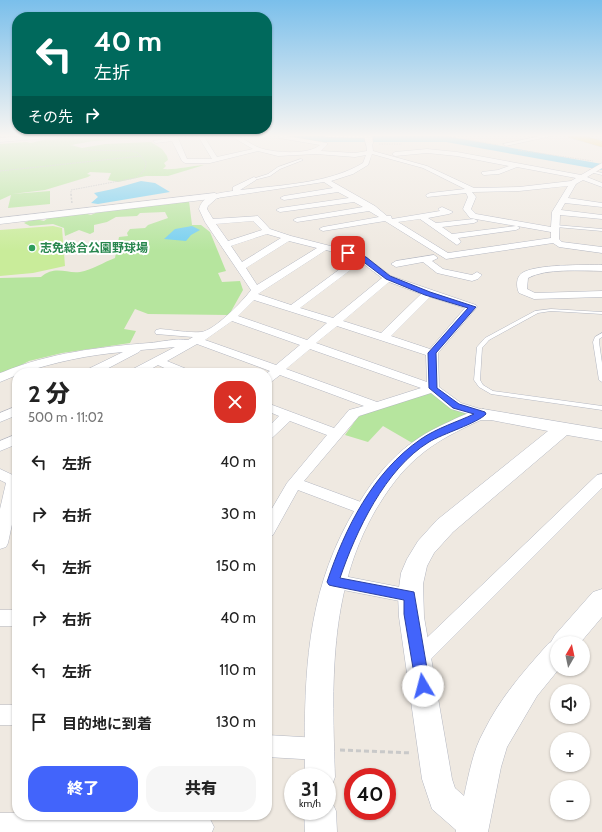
<!DOCTYPE html>
<html lang="ja">
<meta charset="utf-8">
<style>
:root{--surface:#fff;--page:#f6f6f6;--text:#222;--muted:#767676;--accent:#4264fb}
body{margin:0;font-family:Cabin,"Noto Sans JP",sans-serif;background:var(--page);color:var(--text);height:100vh;display:flex;flex-direction:column;font-size:15px;white-space:nowrap}
*{box-sizing:border-box;margin:0}
p{font-size:13px;color:var(--muted)}
.icon{flex:none;width:22px;height:22px;fill:none;stroke:currentColor;stroke-width:2;stroke-linecap:round;stroke-linejoin:round}
.map{position:relative;flex:1;overflow:hidden}
.sheet{position:absolute;left:12px;top:368px;width:260px;height:452px;display:flex;flex-direction:column;background:var(--surface);border-radius:16px;box-shadow:0 1px 3px #0004}
.sheet>*{flex:none}
.hud{position:absolute;left:12px;top:12px;width:260px;height:122px;border-radius:16px;box-shadow:0 1px 3px #0004;background:#00695c;color:#fff;overflow:hidden}
.needle{width:26px;rotate:9deg}
.controls{position:absolute;left:550px;top:636px;display:grid;gap:8px}
.controls a{display:grid;place-items:center;width:40px;height:40px;border-radius:50%;background:var(--surface);box-shadow:0 1px 3px #0004;font-size:20px}
.speed{position:absolute;left:284px;top:768px;display:flex;gap:8px;font-size:20px;font-weight:700;text-align:center}
.speed>*{display:grid;place-content:center;width:52px;height:52px;border-radius:50%;background:var(--surface);box-shadow:0 1px 3px #0004;line-height:1}
.speed small{font-size:10px;font-weight:400}
.speed .limit{border:6px solid #d22;background:#fff;color:#111}
.pin{position:absolute;display:grid;place-items:center;width:34px;height:34px;color:#fff;margin:-17px;border-radius:8px;box-shadow:0 2px 6px #0006}
.me{position:absolute;width:44px;margin:-22px;rotate:352deg;stroke-linejoin:round;filter:drop-shadow(0 0 3px #0008)}
.turn{display:flex;align-items:center;gap:14px;height:84px;padding:0 16px;font-size:18px}
.turn .icon{width:52px;height:52px;stroke-width:2.5}
.turn b{display:block;font-size:28px;line-height:34px}
.then{display:flex;align-items:center;height:38px;padding:0 16px;background:#0003;gap:8px;font-size:15px}
.round{display:grid;place-items:center;flex:none;width:42px;height:42px;border-radius:16px;background:var(--page)}
.overview{display:flex;align-items:center;justify-content:space-between;height:68px;padding:0 16px}
h1{font-size:24px;font-weight:800;line-height:30px}
.action{display:flex;gap:8px;margin-top:auto;padding:8px 16px}
.action a{flex:1;height:46px;border-radius:16px;background:var(--accent);color:#fff;font-size:16px;font-weight:800;line-height:46px;text-align:center}
.action a+a{background:var(--page);color:var(--text)}
ul{padding:0;list-style:none}
li{display:flex;align-items:center;gap:12px;height:52px;padding:0 16px}
li div{flex:1}
li b{display:block;font-size:15px}
li em{font-style:normal}
.map>svg:first-child{display:block}
</style>
<div class="map">
<svg width="602" height="832" viewBox="0 0 602 832">
<rect width="100%" height="100%" fill="#efe9e1"/>
<path fill="#b6e59e" d="M94 135H151V137L93 141 71 145 82 148 105 144 151 142 162 149 167 156 168 160 164 163 166 166 163 169C176 170 190 166 204 165L168 176H146L118 182 108 180 111 173 90 172 87 174 91 175 88 177 45 190 12 194 50 191V204L8 208 11 195 0 200V144L26 142 31 143 47 139 53 140 61 138 74 137V139Z
M189 201 192 225H201L210 232 226 271 218 273 222 282 240 281 243 290 229 315 148 314 135 309 124 329 136 331 130 343 62 353 29 361 0 376V278L41 277C55 265 67 274 80 272 92 270 104 262 115 258L119 237 128 236 127 233 130 229 145 228 148 225 168 218 165 212 140 213 137 216 116 217 107 222 94 225V232L90 234 79 230 65 236 64 228 53 224 30 226 24 223C31 219 37 219 44 221L48 218 84 213 91 215 100 211Z
M433 391 469 414 414 444 383 426 368 442 345 435 358 417 366 413Z"/>
<path fill="#c9ec9a" d="M53 226 62 228 65 266 33 273 0 276V230Z"/>
<path fill="#75cff0" d="M141 181 155 183 170 192 98 204 91 203 98 197 94 193 113 189Z
M192 226 200 230 191 235 186 241 164 239 175 229Z"/>
<g fill="none" stroke-linecap="round" stroke-linejoin="round">
<path fill="#75cff0" fill-rule="evenodd" d="M282 135 446 136 602 164V170L446 142H323L287 138Z"/>
<defs>
<path id="lane" d="M301 159 303 160 280 169 270 176 254 180 252 179 268 174 278 167Z
M590 170 602 173V175L590 172Z
M555 225 602 229V231L556 227H555Z
M551 309 602 312V314L551 311 538 313 489 340 482 348 480 380 483 385 493 391 602 406V410L491 394 479 387 474 380 477 347 485 338 535 311Z
M602 333V337L599 339V342L602 363V382L599 380 593 342 595 337Z"/>
<path id="street" d="M43 135H65L62 137 0 142V138Z
M169 135H203L217 157 253 149 229 135C241 135 249 144 260 148 275 153 309 155 320 145L279 138 278 137 281 135 327 143V145L321 151 355 153 367 151 366 143 369 141 372 143 373 151 427 166 474 188 519 187 571 181 576 178 517 167 499 174 484 175 482 174V172L498 170 509 166 457 156 427 153 395 156 392 154 395 152 427 149 457 152 581 175 602 163V168L587 177 602 183V187L583 180 576 184 568 198 602 203V207L565 203 561 210 602 215V219L560 215 559 239 562 242 602 247V253L559 247 553 243 446 259 385 221 323 231 319 229 323 227 379 217 369 211 297 222 293 220 297 218 363 207 354 202 280 212 276 210 280 208 349 198 338 192 284 200 280 198 284 196 333 188 324 182 217 198 208 206 207 209 213 219 258 216 270 229 291 236 362 254 391 276 476 305 477 307 438 353 439 387 461 403 487 411 488 414 487 417 482 418 451 409 431 393 359 416 304 481 369 505 372 509 369 513 364 514 359 513 298 490 273 535 267 537V517L287 483 327 435 290 421 272 438 267 439V428L279 416 267 411V403L334 428 349 410 364 406 280 375 271 382 267 383V373L270 371 197 344 167 361 189 370 191 373H175L158 365 144 373H129L131 370 175 347 141 350 139 352 99 373H84L86 370 123 352C88 355 55 362 22 373H17V375L0 382V373L3 372C49 353 99 347 149 343 161 342 176 338 188 340L193 337 156 334 155 332 156 330 160 329C173 330 188 333 201 332 214 331 243 301 251 290L205 222 199 209C203 194 220 193 233 191V187L254 177 256 178V180L240 190C279 185 328 184 363 163L366 155 355 157 316 154 278 156 258 151 210 163H185L182 161 172 141 156 143 153 141 170 138ZM198 136 212 159H187L178 138ZM372 154 423 168 465 189 430 193 426 195 427 197 466 193 468 197 463 209 470 218 516 226 452 234 442 227 474 223 478 221 474 219 436 223 428 218 449 214 453 212 442 207 438 209 440 211 392 219 391 216H387L375 206 331 181 353 174 368 165ZM568 186 552 212 551 227 476 214 471 209 476 197 472 192 519 191ZM420 219 457 245 461 242 458 238 516 230 520 228 517 226 551 232V238L448 253 398 222ZM253 221 262 230 228 241 216 224ZM267 234 281 238 242 262 231 246ZM289 241 317 248 257 285 246 268ZM326 250 355 258 291 305 258 294ZM361 262 382 278 333 318 300 308ZM389 282 421 294 381 333 343 321ZM430 297 465 308 430 349 391 336ZM254 300 327 323 307 340 238 316ZM232 321 300 345 276 365 205 340ZM337 326 426 355 427 382 316 343ZM310 349 421 388 377 402 286 369Z
M323 135H370L371 136 368 138 326 137Z
M545 135H556L506 146 503 144Z
M434 255 438 258 432 261 443 269 472 275 477 272 482 275 478 279 472 281 437 273 423 262 396 267 391 264 396 261Z
M602 265V271C581 271 546 268 528 278L527 289 535 293 602 291V297L534 299 519 293C516 287 516 277 522 273 536 264 584 265 602 265Z
M17 406V415L0 422V413Z
M17 434V444L0 451V441Z
M0 469 17 477V501L8 543 6 547 0 549V509L6 483 0 480Z
M602 474V488L426 664 419 667 412 664 409 658 412 652 597 475Z
M333 574 410 589 416 591 419 596 416 601 410 603 333 588 327 586 324 581 327 576Z
M0 610H17V626H0Z
M0 705H17V725H0Z
M267 735 319 738 327 741 330 749 327 757 319 760 267 757Z
M0 813H17V815H202L210 819 214 827 212 832H0Z"/>
<path id="secondary" d="M364 135H372L373 143 372 145H366Z
M215 193 220 196 219 198 0 224V218Z
M483 409 602 429V441L567 435 453 532 434 553 427 566 423 584 424 617 452 779 455 788 464 796C469 774 473 750 484 731 500 698 524 671 548 644L551 642 555 635 593 592 602 589V617L580 643H557V669H559L537 696 507 747 501 767 488 832H456V830L432 809 422 779 399 617 398 595 401 573 407 559 418 541 437 520 548 431 491 420H481C459 430 436 441 418 457 400 472 387 491 375 511 328 593 332 686 335 777L331 788 327 790V777H305C304 678 304 590 359 503 379 470 403 444 438 427 453 420 467 412 483 409Z
M327 798 331 800 336 811 337 832H305L304 811H327Z"/>
<path id="primary" d="M567 135H580L602 141V147L568 137Z"/>
</defs>
<use href="#lane" stroke="#b4b7c1" stroke-width="1"/>
<use href="#street" stroke="#b4b7c1" stroke-width="1"/>
<use href="#secondary" stroke="#b4b7c1" stroke-width="1"/>
<use href="#primary" stroke="#c9c9c9" stroke-width="1"/>
<path stroke="#c9c9c9" stroke-width="1" stroke-dasharray="1.5 1" stroke-linecap="butt" d="M378 136 439 135 498 145
M379 144H402
M518 150 593 161
M0 171 141 156
M71 195V190L135 178C142 174 146 170 146 162L138 153 132 151 83 150"/>
<path stroke="#c9c9c9" stroke-width="1.5" stroke-dasharray="2 1.5" stroke-linecap="butt" d="M71 194 72 204"/>
<path stroke="#c9c9c9" stroke-width="3" stroke-dasharray="5 3" stroke-linecap="butt" d="M340 750 412 753"/>
<use href="#lane" fill="#fff" fill-rule="evenodd"/>
<use href="#street" fill="#fff" fill-rule="evenodd"/>
<use href="#secondary" fill="#fff" fill-rule="evenodd"/>
<use href="#primary" fill="#f2d163" fill-rule="evenodd"/>
</g>
<linearGradient id="sky" x2="0" y2="1"><stop stop-color="#7abfeb"/><stop offset="0.54" stop-color="#f8f5f2"/><stop offset="1" stop-color="#f8f5f2" stop-opacity="0"/></linearGradient>
<rect width="602" height="251" fill="url(#sky)"/>
<path fill="#4264fb" stroke="#2b41a3" d="M348 251 366 257 390 276 430 292 476 307 436 353 437 388 459 404 485 412 486 414C478 423 442 434 429 442 385 469 356 531 340 578L414 592 430 686 428 690 423 692 418 690 416 686 404 614V600L333 586 329 585 327 582C345 528 373 472 421 439 437 428 457 422 474 414L453 408 429 388 428 353 468 308 425 295 386 279 361 260 346 255 345 253Z"/>
<circle fill="#2e9e5b" stroke="#fff" stroke-width="1.5" cx="32" cy="248" r="4"/>
<g text-anchor="middle" stroke-width="4" stroke-linejoin="round" paint-order="stroke">
<g font-size="12" font-weight="bold" fill="#27864d" stroke="#fff" text-anchor="start">
<text x="40" y="252">志免総合公園野球場</text>
</g>
</g>
</svg>
<div class="controls">
<a><svg class="needle" viewBox="-14 -14 28 28"><path d="M0-13l5 13h-10z" fill="#e53935"/><path d="M0 13l5-13h-10z" fill="#767676"/></svg></a>
<a><svg class="icon" aria-label="sound" viewBox="0 0 24 24"><path d="M4 9h4l5-4v14l-5-4H4zM17 9q2 3 0 6"/></svg></a>
<a>+</a>
<a>−</a>
</div>
<div class="speed"><div>31<small>km/h</small></div><div class="limit">40</div></div>
<div class="pin" style="left:348px;top:253px;background:#d93025"><svg class="icon" aria-label="arrive" viewBox="0 0 24 24"><path d="M6 21V4h12l-3 4 3 4H6"/></svg></div>
<svg class="me" style="left:423px;top:686px" viewBox="-20 -20 40 40"><circle r="19" fill="#fff"/><path d="M0-13L10 11 0 6-10 11z" fill="#4264fb"/></svg>
<div class="hud">
<div class="turn"><svg class="icon" aria-label="left" viewBox="0 0 24 24"><path d="M17 20v-9H6M10 6l-5 5 5 5"/></svg><div><b>40 m</b>左折</div></div>
<div class="then">その先<svg class="icon" aria-label="right" viewBox="0 0 24 24"><path d="M7 20v-9h11M14 6l5 5-5 5"/></svg></div>
</div>
<section class="sheet">
<div class="overview"><div><h1>2 分</h1><p>500 m · 11:02</p></div><a class="round" style="background:#d93025;color:#fff"><svg class="icon" aria-label="close" viewBox="0 0 24 24"><path d="M6 6l12 12M18 6L6 18"/></svg></a></div>
<ul>
<li><svg class="icon" aria-label="left" viewBox="0 0 24 24"><path d="M17 20v-9H6M10 6l-5 5 5 5"/></svg><div><b>左折</b></div><em>40 m</em></li>
<li><svg class="icon" aria-label="right" viewBox="0 0 24 24"><path d="M7 20v-9h11M14 6l5 5-5 5"/></svg><div><b>右折</b></div><em>30 m</em></li>
<li><svg class="icon" aria-label="left" viewBox="0 0 24 24"><path d="M17 20v-9H6M10 6l-5 5 5 5"/></svg><div><b>左折</b></div><em>150 m</em></li>
<li><svg class="icon" aria-label="right" viewBox="0 0 24 24"><path d="M7 20v-9h11M14 6l5 5-5 5"/></svg><div><b>右折</b></div><em>40 m</em></li>
<li><svg class="icon" aria-label="left" viewBox="0 0 24 24"><path d="M17 20v-9H6M10 6l-5 5 5 5"/></svg><div><b>左折</b></div><em>110 m</em></li>
<li><svg class="icon" aria-label="arrive" viewBox="0 0 24 24"><path d="M6 21V4h12l-3 4 3 4H6"/></svg><div><b>目的地に到着</b></div><em>130 m</em></li>
</ul>
<div class="action"><a>終了</a><a>共有</a></div>
</section>
</div>
